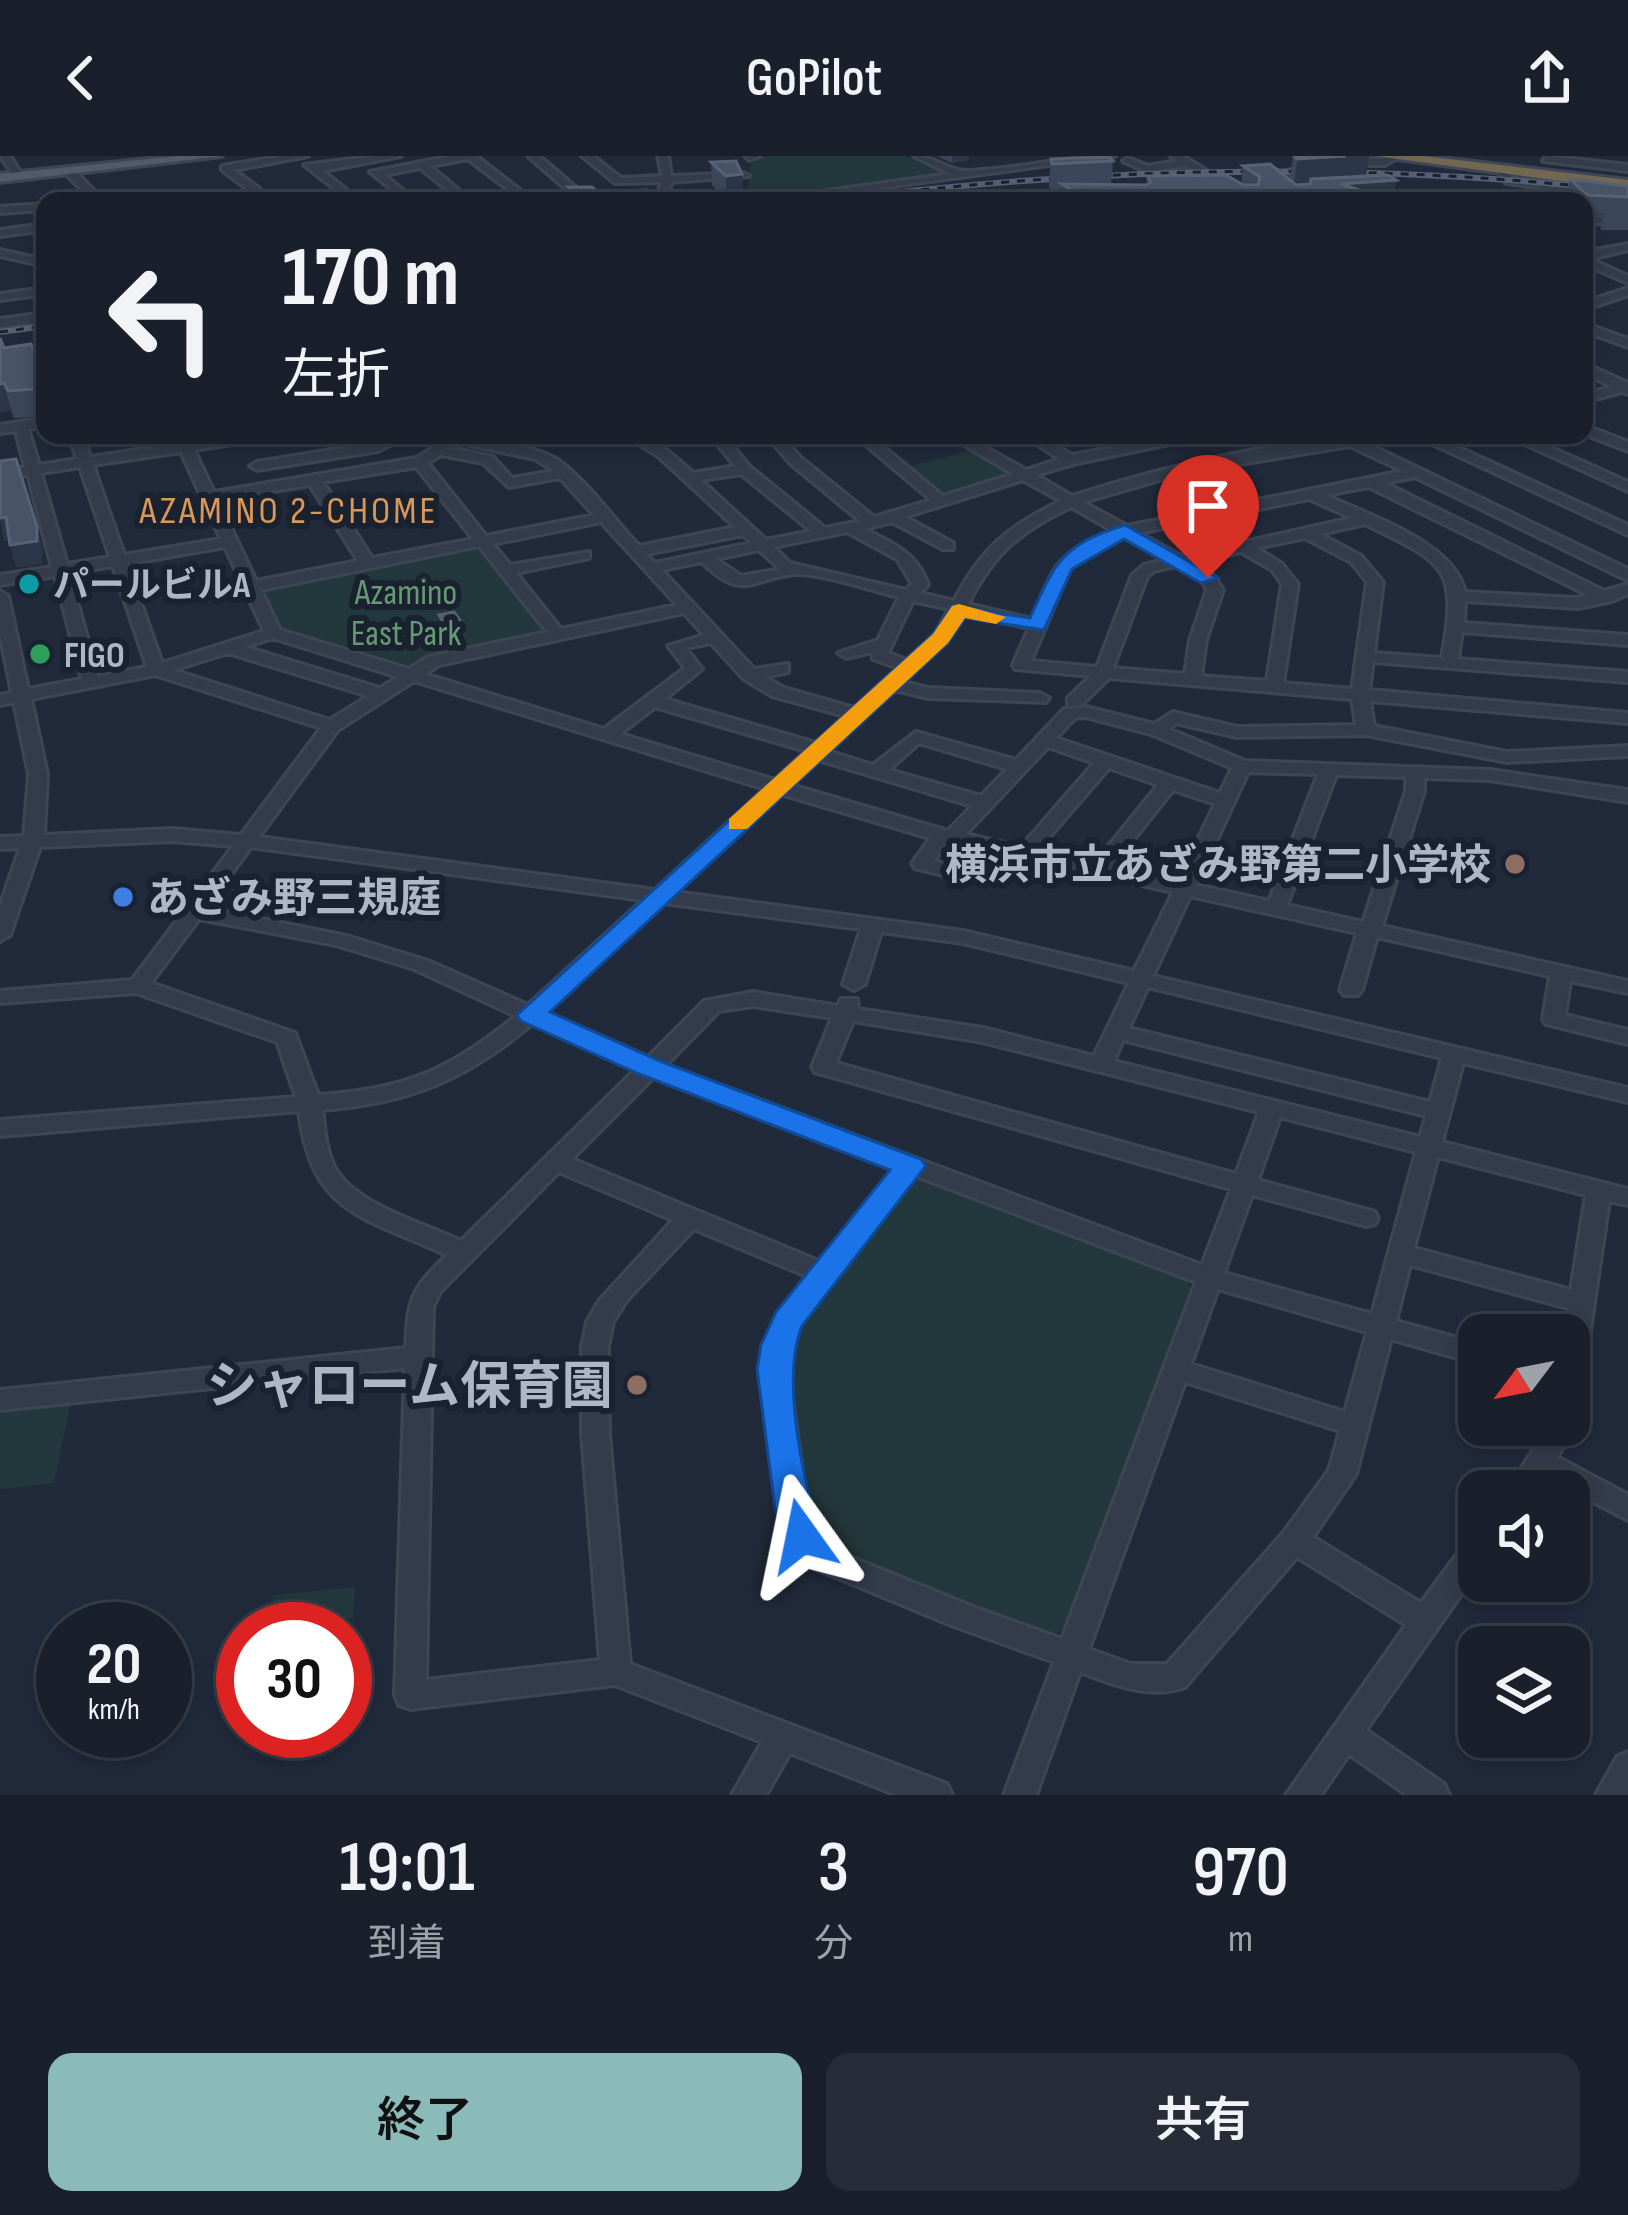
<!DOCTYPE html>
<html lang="ja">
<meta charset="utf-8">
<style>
:root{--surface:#19202c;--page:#262d38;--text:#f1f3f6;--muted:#9fa3a9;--line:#373e48;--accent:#8bbbb9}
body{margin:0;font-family:"Sofia Sans Condensed","Noto Sans JP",sans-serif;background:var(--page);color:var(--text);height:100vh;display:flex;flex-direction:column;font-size:45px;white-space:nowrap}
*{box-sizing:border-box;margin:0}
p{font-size:39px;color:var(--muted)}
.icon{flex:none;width:66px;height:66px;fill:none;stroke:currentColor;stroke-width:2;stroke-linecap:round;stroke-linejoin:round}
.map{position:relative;height:1639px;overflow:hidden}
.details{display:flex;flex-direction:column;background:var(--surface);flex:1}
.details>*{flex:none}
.hud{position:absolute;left:36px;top:36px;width:1557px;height:252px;border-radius:24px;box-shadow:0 6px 18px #0003,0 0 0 3px var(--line);background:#19202c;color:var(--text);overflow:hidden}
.needle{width:78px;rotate:238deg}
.controls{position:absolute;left:1458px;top:1158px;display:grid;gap:24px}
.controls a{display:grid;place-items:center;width:132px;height:132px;border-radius:24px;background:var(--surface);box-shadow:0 6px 18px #0003,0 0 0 3px var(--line);font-size:60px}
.speed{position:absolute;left:36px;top:1446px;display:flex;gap:24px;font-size:60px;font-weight:700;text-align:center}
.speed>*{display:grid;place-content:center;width:156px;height:156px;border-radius:50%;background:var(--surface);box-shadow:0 6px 18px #0003,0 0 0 3px var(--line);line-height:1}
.speed small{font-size:30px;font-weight:400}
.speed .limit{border:18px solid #d22;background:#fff;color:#111}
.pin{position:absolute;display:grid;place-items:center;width:102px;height:102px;color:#fff;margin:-123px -51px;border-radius:50% 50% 50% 0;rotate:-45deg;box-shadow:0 0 12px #0007}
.pin .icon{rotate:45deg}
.me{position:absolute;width:132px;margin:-66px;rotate:348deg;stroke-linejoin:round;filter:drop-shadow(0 0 9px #0008)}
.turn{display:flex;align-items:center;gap:42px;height:252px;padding:0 48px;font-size:54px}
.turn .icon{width:156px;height:156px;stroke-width:2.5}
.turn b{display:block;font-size:84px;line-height:102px}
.eta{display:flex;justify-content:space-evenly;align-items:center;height:204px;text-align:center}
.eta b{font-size:72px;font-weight:600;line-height:84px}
.button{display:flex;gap:24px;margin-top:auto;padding:24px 48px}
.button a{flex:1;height:138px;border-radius:24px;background:var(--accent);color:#111;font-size:48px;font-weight:600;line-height:138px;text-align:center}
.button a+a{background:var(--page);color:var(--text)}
header{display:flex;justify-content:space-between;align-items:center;height:156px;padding:0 48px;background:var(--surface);font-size:54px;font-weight:600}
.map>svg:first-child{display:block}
</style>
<header><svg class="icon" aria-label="back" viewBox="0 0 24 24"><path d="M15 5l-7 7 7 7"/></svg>GoPilot<svg class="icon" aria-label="share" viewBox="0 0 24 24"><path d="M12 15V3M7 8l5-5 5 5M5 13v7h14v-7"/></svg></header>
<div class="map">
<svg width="1628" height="1639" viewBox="0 0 1628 1639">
<rect width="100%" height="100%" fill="#212a3b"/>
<path fill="#23383c" d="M769 0H905L952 18 761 42 748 33 752 2Z
M972 294 1012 318 945 342 907 311Z
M469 390 478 393 547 475 544 479 401 512 281 476 257 435Z
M921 1024 1181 1121 1191 1130 1067 1471 1053 1479 855 1407 830 1392 807 1353 783 1218 796 1173 910 1026Z
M71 1245 54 1327 0 1333V1252Z
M355 1431 353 1462 270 1471 273 1439Z"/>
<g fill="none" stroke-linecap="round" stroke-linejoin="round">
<defs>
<path id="minor" d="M0 0H10L24 22H16Z
M284 0H308L234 14 260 33 258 39 293 45H148L153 42 248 38 250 35 222 14V10Z
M378 0H401L323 15 361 45H350L304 9Z
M452 0H476L534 45H523L468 3 430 10 472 45H461L420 12 384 19 417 45H406L370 16Z
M528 0H539L586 40 647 35 652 38 601 45H559L575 41Z
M582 0H593L621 22 662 20 658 0H668L671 20 744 17 749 20 671 26 667 45H657L661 26 615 27Z
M745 0H760L749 4Z
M914 0C934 0 950 16 969 15 1018 13 1066 0 1115 0L784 45H755L950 18Z
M1171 0H1183L1255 45H1243L1186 10 1147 16 1123 5 1128 2 1148 10 1178 5Z
M1389 0 1399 1 1385 9H1318L1281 24 1304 45H1293L1269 23 1317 3H1383Z
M1546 0 1628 9V15L1543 5Z
M1502 11 1513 22 1628 37V43L1506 27 1497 14Z
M66 14H74L104 45H93L66 18Z
M1113 36 1145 45 1113 42 991 45 996 42Z
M1555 37 1565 45 1405 44 1400 41 1405 38Z
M45 48V54L0 57V51Z
M1584 61 1628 62V68L1584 67Z
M45 68V74L0 80V74Z
M1628 88V94L1590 103 1628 120V127L1584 108V96Z
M0 94 45 104V110L0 100Z
M45 132V138L0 144V138Z
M1628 132V139L1584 154V146Z
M45 157V165L0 171V163Z
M1584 167 1628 183V191L1584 175Z
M45 191V199L0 204V196Z
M1584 207 1628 227V238L1622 236 1584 246V238L1612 231 1584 216Z
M45 262V270L28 273 39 309 77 303 69 279H83L90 301 237 279H271L264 283 194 294 214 336 416 302 446 284 435 279C463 279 538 288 562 307 590 329 614 363 639 390L735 371 658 300 624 279C653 279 672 298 693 317L735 310 710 279H724L749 310 825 372 860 365 791 308 766 279H780L801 302 874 361 931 344 854 279H869L943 340 1013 318 947 279H964L1026 314 1059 303 1023 279H1081L1052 287 1072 299 1183 279H1212L1073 308 1036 319 1072 340C1169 309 1297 279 1398 279L1366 287 1628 413V424L1623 422 1415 321 1385 327 1604 435 1628 428V438L1612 445 1578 452 1465 445 1464 467 1628 479V489L1462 476 1458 503 1628 516V526L1373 506 1369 534 1628 557V567L1370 545 1374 570 1507 596 1628 590V600L1507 606 1366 579 1237 581 1176 567 1169 573 1245 605 1490 614 1628 634V646L1490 624 1424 622V635L1382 770 1628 825V837L1570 825 1565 859 1628 874V888L1546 868 1543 863 1550 820 1377 781 1362 834 1358 839H1344L1340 834 1357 777 1190 740 1153 820 1628 932V946L1463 907 1442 986 1628 1033V1049L1609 1045 1582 1228 1578 1235 1569 1238V1179H1564L1568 1152 1410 1109 1396 1165 1479 1188V1208L1391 1183 1356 1318 1313 1381 1421 1447 1469 1382 1479 1378V1413L1366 1574 1444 1628 1449 1639H1407L1349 1598 1321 1639H1286L1406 1469 1297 1401 1185 1531C1149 1544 1114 1528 1080 1516L1036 1639H1004L1054 1506 951 1469 809 1410 792 1388 779 1352 762 1213 775 1165 809 1121 694 1073 627 1144 613 1166 608 1190 609 1278 630 1508 947 1628 952 1639H897L790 1597 766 1639H732L762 1586 615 1529 410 1553 399 1549 395 1539 405 1212 0 1254V1234L406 1192C408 1142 411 1134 447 1099 363 1060 312 1059 299 955L0 980V964L296 941 277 886 136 837 0 847V835L132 824 233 690 172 685 40 691 10 779 0 785V750L20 692 0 693V681L24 680 29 618 14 546 0 549V539L12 537 0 478V435L8 440 28 533 82 523 55 420 0 429V419L52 411 28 319 0 323V315L25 311 16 275 0 277V269ZM460 287 535 303 554 315 512 322 493 301 451 292ZM1350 290 1403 315 1127 370 1083 346 1184 317ZM181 296 221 383 124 399 93 309ZM441 299 483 307 509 331 560 322 594 359 486 380 428 307ZM80 311 110 401 67 408 41 317ZM416 311 473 383 372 402 323 326ZM741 318 811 375 766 384 701 324ZM1023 324 1061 345C1008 370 981 393 954 445L920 437 928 429C918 398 892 386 864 373L892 366 943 393H953V387L905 361ZM310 329 358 405 256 425 218 344ZM1369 331 1588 439 1577 442 1465 436C1454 386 1368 359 1325 339ZM1309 343 1352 362 1181 400 1139 377ZM1071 351 1113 375C1054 401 1057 405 1032 463L968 448C994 397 1020 375 1071 351ZM601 366 677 449 561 473 516 417 589 402V396L510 409 493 388ZM1365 368C1447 408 1458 411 1442 502L1374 497 1383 426 1361 400 1320 378ZM847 376 897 403 912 428 906 434 790 407 774 391ZM743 379 751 387 655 407 646 398ZM1124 381 1165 404 1144 409 1132 419 1097 511 1031 505 1070 412 1086 398ZM1305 382 1351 406 1367 426 1352 533 1283 527 1298 428 1282 408 1257 392ZM479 390 547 476 428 501 409 513 280 474 261 434ZM225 391 264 475 162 507 127 408ZM759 394 780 413 741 420 716 403ZM1241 396 1272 414 1282 428 1267 525 1201 520 1206 484 1223 434 1213 419 1192 407ZM702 406C745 448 751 421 797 418 820 417 874 435 899 441L878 484 838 497 846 502 872 496 873 503 898 512 854 552 784 532 765 521 788 516V508L754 513 662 414ZM113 410 147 511 98 520 69 417ZM1176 410 1202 425 1207 434 1190 484 1185 518 1113 512 1147 421 1154 415ZM913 445 949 453 935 479 907 504 888 497ZM684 457 704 479 668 490 685 512 604 573 425 518 439 509ZM963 457 1029 472 1013 509 1015 513 1091 520 1068 542V550H1080L1109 522 1352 543 1356 569 1237 571 1173 556 1154 568 1086 551 1064 553 1016 604 916 576 873 609 828 595 895 534 928 542 1046 546 1049 542 1040 537 928 532 903 526 947 485ZM273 482 398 521 380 532 245 491ZM711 487 744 523 772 540 845 560 816 587 665 543 702 513 686 492ZM228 497 368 540 330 564 173 514ZM155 519 321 572 241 679 172 673 44 679 47 618 31 543ZM414 525 765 633 655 734 259 681 338 574ZM655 551 806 595 775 624 620 578ZM1086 561 1151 578 1232 612 1220 637 1056 582 1075 562ZM919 587 1007 613 981 640 889 614ZM1048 591 1094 607 1021 691 966 678ZM818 604 972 650 948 675 791 629ZM1109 612 1158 629 1095 707 1038 694ZM1248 616 1318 618 1269 745 1196 729ZM1336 619 1406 621V635L1363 766 1287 749ZM1173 634 1215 648 1178 725 1112 711ZM781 638 930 682 912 708 915 712 960 723 967 721 985 694 1173 736 1134 815 963 775 675 736ZM947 686 968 690 955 710 934 705ZM251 691 643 744 528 849 428 805 347 780 206 752ZM664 747 861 773 843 828 854 834 865 828 881 776 963 787 1129 827 1094 900 983 872 858 853 857 843H841L838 850 753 836 704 845 648 901 545 856ZM199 763 336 789 414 813 516 860C445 916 409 932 318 939L295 877 151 827ZM1148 831 1442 902 1430 946 1129 872ZM753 850 832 862 812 911 815 916 1231 1033 1202 1109 666 909 719 855ZM853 865 983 886 1259 956 1236 1018 836 907ZM533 867 636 913 461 1085C425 1068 361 1050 338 1017 326 999 325 975 322 954 409 947 466 924 533 867ZM1123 884 1426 960 1420 981 1114 905ZM654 921 896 1012 821 1106 572 1003ZM1280 961 1416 996 1372 1158 1224 1117 1252 1039 1366 1070 1375 1068 1378 1062 1375 1056 1258 1024ZM1438 1001 1586 1039 1571 1134 1414 1092ZM559 1016 673 1064 599 1145 587 1166 582 1190V1278L600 1504 426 1524 433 1151 440 1136ZM916 1020 1196 1126 1062 1483 973 1451 829 1392 815 1375 807 1352 788 1213 800 1168ZM1218 1133 1367 1176 1345 1256 1191 1208ZM1185 1226 1340 1275 1329 1314 1284 1376 1167 1508H1131L1089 1493Z
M1584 269 1628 286V295L1584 278Z
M392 279H410L378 295 257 314 250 310 257 306 375 287Z
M1413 279H1431L1628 369V379Z
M1505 279H1523L1628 326V335Z
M1569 1260 1577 1269 1557 1301 1628 1339V1364L1545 1321 1536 1335H1507L1549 1269H1569Z
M1628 1596V1639H1596L1617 1601Z"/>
<path id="major" d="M179 0H222L0 26V18Z"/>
<path id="highway" d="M1376 0H1423L1628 24V34Z"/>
</defs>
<use href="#minor" stroke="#3e4654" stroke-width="6"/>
<use href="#major" stroke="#3e4654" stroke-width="6"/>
<use href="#highway" stroke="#3f4756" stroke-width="6"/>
<use href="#minor" fill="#343c4b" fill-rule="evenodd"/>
<use href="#major" fill="#525b6b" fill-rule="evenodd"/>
<use href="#highway" fill="#726751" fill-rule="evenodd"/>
<defs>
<path id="rail" d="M826 45C1095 10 1359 5 1628 35
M0 176 45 170"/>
</defs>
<use href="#rail" stroke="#566073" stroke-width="6"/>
<use href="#rail" stroke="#1a2230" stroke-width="3" stroke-dasharray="8" stroke-linecap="butt"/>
</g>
<path fill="#3b465a" d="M937 0H970L966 5 952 7Z
M1293 0H1369L1366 20 1396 24 1393 44 1060 45 1061 34 1050 35 1049 30 1051 3 1113 5 1111 29H1146L1147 20 1241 28 1243 10 1290 24Z
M736 5 743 42 726 44 712 29 711 6Z
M1570 23 1628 30V74H1600L1604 58 1584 57V45H1571L1567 40Z
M568 31 608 45H569Z
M4 192 45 216V260L14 262 11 254 0 256Z
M439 459 464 470 466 482 450 486 441 472Z"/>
<path fill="#2b3649" d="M952 0H970L966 5 952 7Z
M1346 0H1369L1365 25 1294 29 1297 3Z
M742 18 743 42 726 44V20Z
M1396 24 1393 44 1379 45 1341 28Z
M1127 38 1126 45H1087V43Z
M4 227 11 254 0 256V228Z
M6 361 11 384 4 385 0 362Z
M37 371 43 393 42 408 16 412 10 389Z
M464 470 466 482 450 486 448 473Z"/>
<path fill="#475366" stroke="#586275" stroke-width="3" d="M1294 0H1346L1297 3Z
M1110 1 1113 5 1052 8 1051 3Z
M736 5 742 18 726 20 711 6Z
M1270 8 1296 29 1310 28 1311 23 1388 19 1396 24 1341 28 1392 45H1306L1286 40 1264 45H1148L1127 38 1087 43 1062 28 1147 29 1151 26 1147 20 1226 19 1243 29H1258L1260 21 1243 10Z
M1570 23 1628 30V41L1587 39Z
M568 31H592L608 45H584Z
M531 37 540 45H521L515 39Z
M0 182 4 192 31 188 45 216V232L8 235 4 227 0 228Z
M16 303 37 371V385L10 389 6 361 0 362V305Z
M454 456 464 470 448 473 439 459Z"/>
<path fill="#1a73e8" stroke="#114b97" stroke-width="3" d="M1125 369 1218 422 1201 427 1124 383 1072 413 1044 474 965 462 948 487 550 856 660 905 921 1003 926 1010 802 1170C781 1222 803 1326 821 1380L815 1391 802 1395 789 1391 775 1352 757 1213 761 1189 776 1156 890 1014 639 918 521 865 517 859 933 478 952 450 1030 462C1055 406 1063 388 1125 369Z"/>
<path fill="#f59e0b" d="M959 448 1006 461 996 468 965 462 948 487 747 673H729V663L933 478 952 450Z"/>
<circle fill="#0f9aa8" stroke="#1a2230" stroke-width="4.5" cx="29" cy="428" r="12"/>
<circle fill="#2e9e5b" stroke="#1a2230" stroke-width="4.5" cx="40" cy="498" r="12"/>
<g fill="#8d6e63" stroke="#1a2230" stroke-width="4.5">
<circle cx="1515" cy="708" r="12"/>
<circle cx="637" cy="1229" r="12"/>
</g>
<circle fill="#3f7fe0" stroke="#1a2230" stroke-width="4.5" cx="123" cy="741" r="12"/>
<g text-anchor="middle" stroke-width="12" stroke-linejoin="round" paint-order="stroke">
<g font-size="36" font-weight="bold" fill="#afb7c7" stroke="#1a2230" text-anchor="start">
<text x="53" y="441">パールビルA</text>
<text x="64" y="511">FIGO</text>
</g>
<g font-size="36" fill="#659a74" stroke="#1a2230">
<text x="406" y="448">Azamino<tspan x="406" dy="41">East Park</tspan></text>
</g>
<g font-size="39" letter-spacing="3" fill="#d99859" stroke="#1a2230">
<text x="289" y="367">AZAMINO 2-CHOME</text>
</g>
<g font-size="42" font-weight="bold" fill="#afb7c7" stroke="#1a2230" text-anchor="end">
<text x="1491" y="723">横浜市立あざみ野第二小学校</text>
<text x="147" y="756" text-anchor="start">あざみ野三規庭</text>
</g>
<g font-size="51" font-weight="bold" fill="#afb7c7" stroke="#1a2230" text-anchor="end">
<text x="613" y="1247">シャローム保育園</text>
</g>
</g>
</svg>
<div class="controls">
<a><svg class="needle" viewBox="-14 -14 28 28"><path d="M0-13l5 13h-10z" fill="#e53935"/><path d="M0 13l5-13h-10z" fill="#9fa3a9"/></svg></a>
<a><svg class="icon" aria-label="sound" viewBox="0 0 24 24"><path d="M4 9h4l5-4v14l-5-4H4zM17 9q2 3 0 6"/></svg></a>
<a><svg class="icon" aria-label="layers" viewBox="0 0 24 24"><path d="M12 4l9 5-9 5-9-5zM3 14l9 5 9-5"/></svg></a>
</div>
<div class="speed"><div>20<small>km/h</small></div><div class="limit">30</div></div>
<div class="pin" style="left:1208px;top:422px;background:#d93025"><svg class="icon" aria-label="arrive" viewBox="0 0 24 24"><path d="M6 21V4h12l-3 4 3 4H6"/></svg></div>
<svg class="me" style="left:802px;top:1380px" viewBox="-20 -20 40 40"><path d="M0-17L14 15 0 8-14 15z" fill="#1a73e8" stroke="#fff" stroke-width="4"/></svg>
<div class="hud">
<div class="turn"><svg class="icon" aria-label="left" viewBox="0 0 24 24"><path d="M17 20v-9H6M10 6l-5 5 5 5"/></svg><div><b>170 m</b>左折</div></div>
</div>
</div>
<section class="details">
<div class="eta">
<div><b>19:01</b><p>到着</p></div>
<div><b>3</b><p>分</p></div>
<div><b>970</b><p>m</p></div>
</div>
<div class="button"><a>終了</a><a>共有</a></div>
</section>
